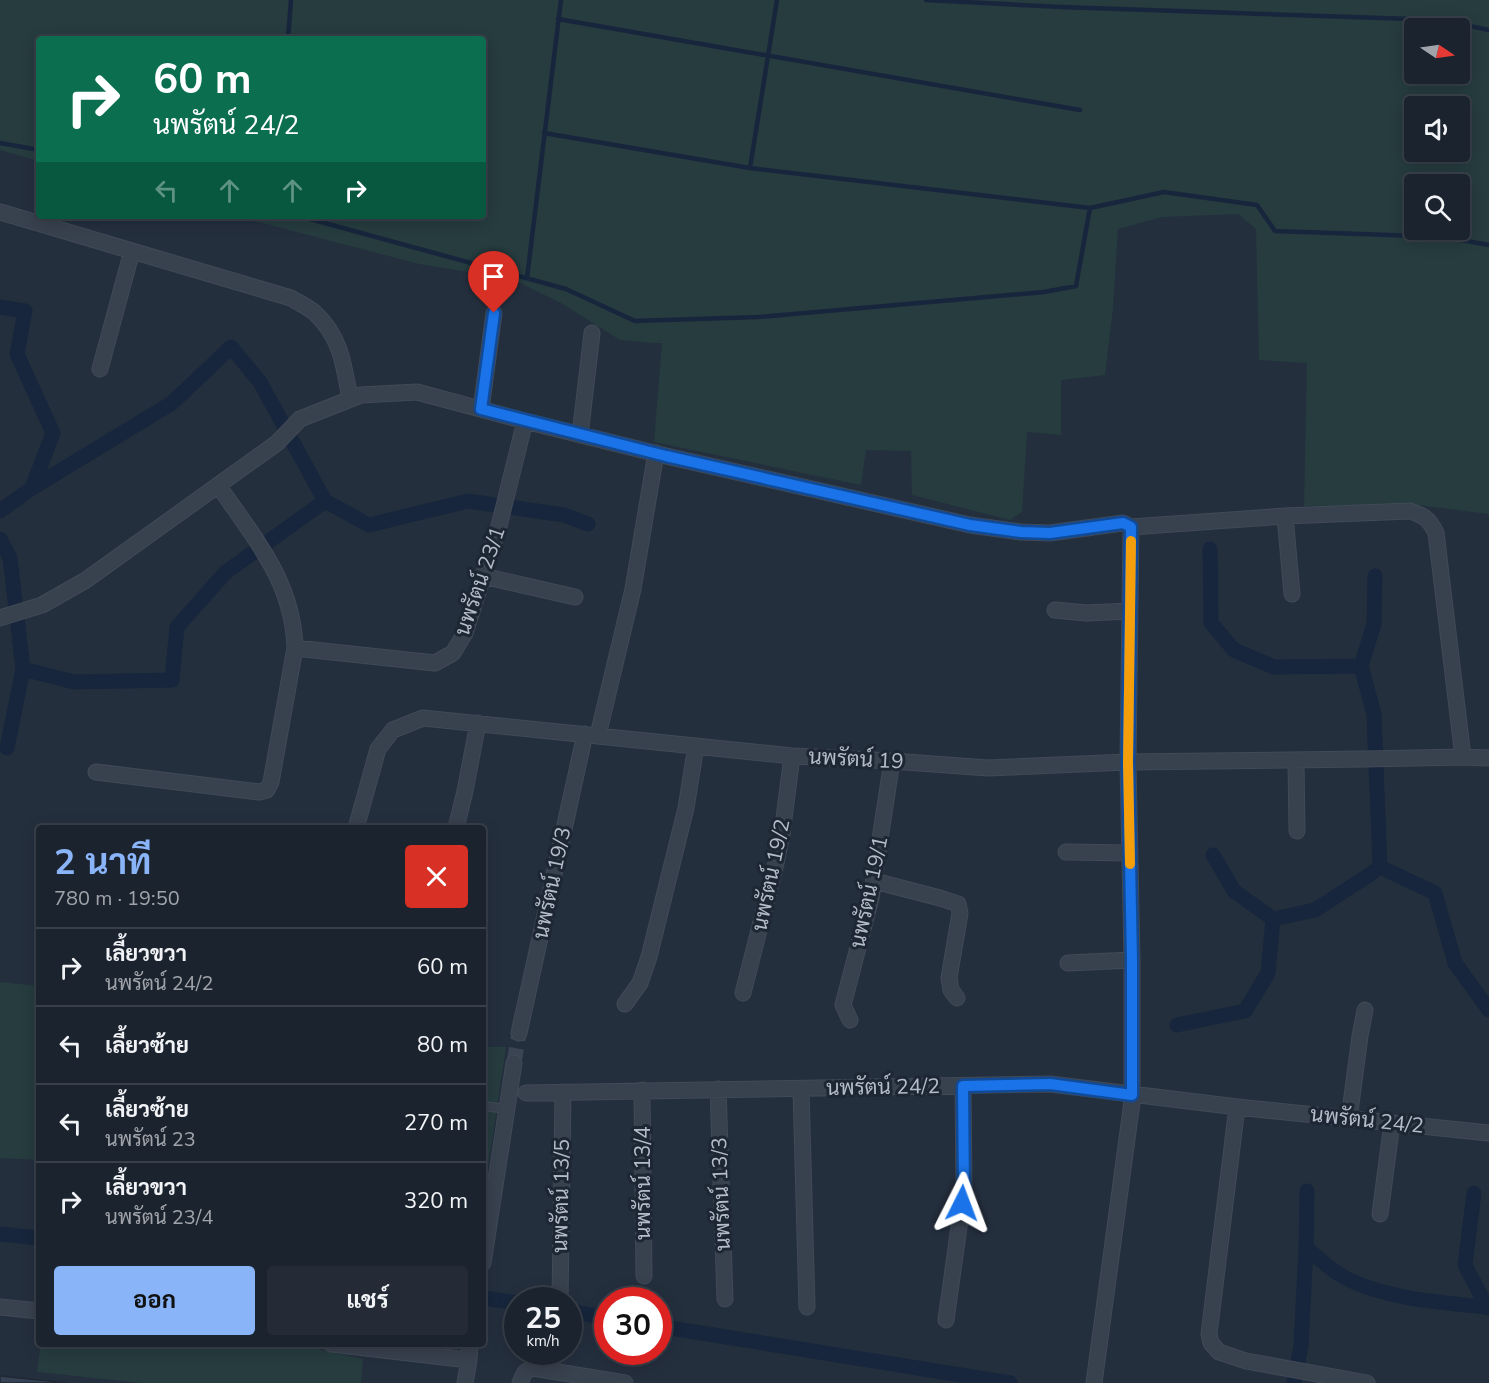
<!DOCTYPE html>
<html lang="th">
<meta charset="utf-8">
<style>
:root{--surface:#1b232e;--page:#242b36;--text:#f1f3f6;--muted:#a0a4aa;--line:#39404a;--accent:#8ab4f8}
body{margin:0;font-family:"Nunito Sans",Sarabun,sans-serif;background:var(--page);color:var(--text);height:100vh;display:flex;flex-direction:column;font-size:22px;white-space:nowrap}
*{box-sizing:border-box;margin:0}
p{font-size:20px;color:var(--muted)}
.icon{flex:none;width:33px;height:33px;fill:none;stroke:currentColor;stroke-width:2;stroke-linecap:round;stroke-linejoin:round}
.map{position:relative;flex:1;overflow:hidden}
.panel{position:absolute;left:36px;top:825px;width:450px;height:522px;display:flex;flex-direction:column;background:var(--surface);border-radius:6px;box-shadow:0 3px 15px #0003,0 0 0 2px var(--line)}
.panel>*{flex:none}
.hud{position:absolute;left:36px;top:36px;width:450px;height:183px;border-radius:6px;box-shadow:0 3px 15px #0003,0 0 0 2px var(--line);background:#0b6e4f;color:#fff;overflow:hidden}
.needle{width:39px;rotate:103deg}
.controls{position:absolute;left:1404px;top:18px;display:grid;gap:12px}
.controls a{display:grid;place-items:center;width:66px;height:66px;border-radius:6px;background:var(--surface);box-shadow:0 3px 15px #0003,0 0 0 2px var(--line);font-size:30px}
.speed{position:absolute;left:504px;top:1287px;display:flex;gap:12px;font-size:30px;font-weight:700;text-align:center}
.speed>*{display:grid;place-content:center;width:78px;height:78px;border-radius:50%;background:var(--surface);box-shadow:0 3px 15px #0003,0 0 0 2px var(--line);line-height:1}
.speed small{font-size:15px;font-weight:400}
.speed .limit{border:9px solid #d22;background:#fff;color:#111}
.pin{position:absolute;display:grid;place-items:center;width:51px;height:51px;color:#fff;margin:-62px -26px;border-radius:50% 50% 50% 0;rotate:-45deg;box-shadow:0 0 6px #0007}
.pin .icon{rotate:45deg}
.me{position:absolute;width:66px;margin:-33px;rotate:3deg;stroke-linejoin:round;filter:drop-shadow(0 0 4px #0008)}
.turn{display:flex;align-items:center;gap:21px;height:126px;padding:0 18px;font-size:27px}
.turn .icon{width:78px;height:78px;stroke-width:2.5}
.turn b{display:block;font-size:42px;line-height:51px}
.lanes{display:flex;align-items:center;height:57px;padding:0 18px;background:#0003;justify-content:center;gap:30px;direction:ltr}
.lanes .off{opacity:.35}
.round{display:grid;place-items:center;flex:none;width:63px;height:63px;border-radius:6px;background:var(--page)}
.head{display:flex;align-items:center;justify-content:space-between;height:102px;padding:0 18px}
h1{font-size:36px;font-weight:700;line-height:45px;color:var(--accent)}
.action{display:flex;gap:12px;margin-top:auto;padding:12px 18px}
.action a{flex:1;height:69px;border-radius:6px;background:var(--accent);color:#111;font-size:24px;font-weight:700;line-height:69px;text-align:center}
.action a+a{background:var(--page);color:var(--text)}
ul{padding:0;list-style:none}
li{display:flex;align-items:center;gap:18px;height:78px;padding:0 18px;border-top:2px solid var(--line)}
li div{flex:1}
li b{display:block;font-size:22px}
li em{font-style:normal}
.map>svg:first-child{display:block}
</style>
<div class="map">
<svg width="1489" height="1383" viewBox="0 0 1489 1383">
<rect width="100%" height="100%" fill="#242f3e"/>
<path fill="#263c3f" fill-rule="evenodd" d="M0 0H1489V517L1488 514 1418 505 1304 506 1307 363 1259 360 1256 229 1238 214 1162 217 1118 229 1113 308 1105 375 1061 380V435L1027 432 1022 512 1010 520 912 495 911 451 866 450 861 485 654 442 662 343H653L620 340 561 303 512 279 419 264 236 216H483V39H39V161L0 150ZM1414 28H1460V74H1414ZM1414 106H1460V152H1414ZM1414 184H1460V230H1414Z
M0 982 39 986V1160L0 1158Z
M483 1047H506L483 1201Z
M41 1344H320V1350L363 1359 361 1383H142L37 1372Z"/>
<g fill="none" stroke-linecap="round" stroke-linejoin="round">
<path stroke="#17263c" stroke-width="4.5" d="M926 0 1061 7 1441 20 1489 30
M558 19 1080 110
M288 39 291 0
M544 133 750 168 777 0
M0 143 39 150
M750 168 1090 208
M299 216 566 289 635 321 758 317 1044 292 1076 286 1090 208 1164 192 1257 205 1275 231 1445 237 1489 245
M527 278 561 0"/>
<path stroke="#17263c" stroke-width="15" d="M0 307 25 311 17 354 53 433 32 488 0 511
M32 488 172 403 231 347 260 382 325 501 369 525 468 501 564 515 588 524
M0 539 10 558 23 669
M1210 549 1211 623 1234 650 1274 667 1361 666 1374 714 1380 867
M1361 666 1374 624 1375 576
M7 748 23 669 74 682 172 680 177 627 226 572 325 501
M1213 855 1234 891 1273 919 1315 910 1369 875 1380 867 1435 893 1455 963 1489 1010
M1177 1025 1245 1011 1268 973 1273 919
M1307 1191 1306 1248C1317 1256 1327 1267 1339 1274 1376 1298 1443 1303 1487 1307
M1474 1193 1465 1265 1487 1307 1489 1308
M0 1234 39 1238
M483 1298 518 1303
M568 1311 608 1318
M658 1326 1010 1383
M1294 1383 1301 1346 1306 1248"/>
</g>
<path fill="#364354" stroke="#1f2835" stroke-width="1.5" d="M0 1376 68 1383H0Z"/>
<g fill="none" stroke-linecap="round" stroke-linejoin="round">
<path stroke="#3a4453" stroke-width="15" stroke-dasharray="15 8" stroke-linecap="butt" d="M514 1063 519 1033"/>
<defs>
<path id="lane" d="M483 1106 507 1109"/>
<path id="street" d="M0 212 291 298C299 303 308 307 315 313 341 337 344 366 350 399
M100 369 132 251
M481 409 494 313
M580 435 592 333
M1285 516 1292 594
M483 576 575 597
M1055 610 1086 613 1130 611
M0 618 42 605 86 580 277 443 300 419 361 395 417 392 525 421 666 456 970 525 1021 532 1050 533 1123 523 1131 527 1285 516 1410 511C1425 516 1429 519 1436 533L1463 757
M295 648 435 663 453 653 465 633 499 526 525 421
M598 735 633 589 656 453
M1296 760 1297 831
M96 772 259 792 267 790 271 782 295 648C293 581 254 538 218 485
M356 828 378 749 393 730 423 718 792 756 892 761 988 768 1128 762 1364 759 1463 757 1489 758
M456 828 465 791 478 723
M1066 852 1130 853
M874 881 940 898 958 904 960 913 949 978 951 990 957 998
M1068 963 1132 960
M743 993 776 863 782 834 792 756
M625 1004 640 983 649 957 686 808 696 746
M850 1020 843 1005 871 898 892 761
M519 1033 585 734
M718 1089 725 1299
M801 1089 807 1307
M642 1090 644 1276
M526 1093 1050 1084 1237 1107 1489 1133
M1237 1107 1209 1334 1211 1343 1219 1352 1246 1361 1367 1383
M1349 1119 1360 1036 1365 1010
M1380 1214 1392 1123
M483 1263 514 1063
M560 1300 563 1092
M0 1307 39 1311
M946 1320 964 1191 963 1086
M331 1344 469 1360
M465 1383 469 1360 470 1344
M520 1383 525 1372 533 1368 625 1383
M1094 1383 1132 1102V960L1128 762 1131 527"/>
</defs>
<use href="#lane" stroke="#414a57" stroke-width="10"/>
<use href="#street" stroke="#414a57" stroke-width="17"/>
<use href="#lane" stroke="#38414e" stroke-width="8"/>
<use href="#street" stroke="#38414e" stroke-width="15"/>
</g>
<g fill="none" stroke-linecap="round" stroke-linejoin="round">
<defs>
<path id="route" d="M494 313 481 409 666 456 970 525 1021 532 1050 533 1123 523 1131 527 1128 762 1132 960V1095L1050 1084 963 1086 964 1191 962 1203"/>
</defs>
<use href="#route" stroke="#114b97" stroke-width="15"/>
<use href="#route" stroke="#1a73e8" stroke-width="10"/>
<path stroke="#f59e0b" stroke-width="10" d="M1130 864 1128 762 1131 541"/>
</g>
<g text-anchor="middle" stroke-width="6" stroke-linejoin="round" paint-order="stroke">
<g font-size="21" fill="#b4bcc9" stroke="#1d2633">
<text transform="translate(480 581) rotate(-71)" y="7">นพรัตน์ 23/1</text>
<text transform="translate(856 759) rotate(3)" y="7">นพรัตน์ 19</text>
<text transform="translate(771 875) rotate(-78)" y="7">นพรัตน์ 19/2</text>
<text transform="translate(552 883) rotate(-78)" y="7">นพรัตน์ 19/3</text>
<text transform="translate(869 892) rotate(-78)" y="7">นพรัตน์ 19/1</text>
<text transform="translate(883 1087) rotate(-1)" y="7">นพรัตน์ 24/2</text>
<text transform="translate(1367 1120) rotate(6)" y="7">นพรัตน์ 24/2</text>
<text transform="translate(643 1183) rotate(-90)" y="7">นพรัตน์ 13/4</text>
<text transform="translate(721 1194) rotate(-92)" y="7">นพรัตน์ 13/3</text>
<text transform="translate(561 1196) rotate(-89)" y="7">นพรัตน์ 13/5</text>
</g>
</g>
</svg>
<div class="controls">
<a><svg class="needle" viewBox="-14 -14 28 28"><path d="M0-13l5 13h-10z" fill="#e53935"/><path d="M0 13l5-13h-10z" fill="#a0a4aa"/></svg></a>
<a><svg class="icon" aria-label="sound" viewBox="0 0 24 24"><path d="M4 9h4l5-4v14l-5-4H4zM17 9q2 3 0 6"/></svg></a>
<a><svg class="icon" aria-label="search" viewBox="0 0 24 24"><circle cx="10" cy="10" r="6"/><path d="M15 15l6 6"/></svg></a>
</div>
<div class="speed"><div>25<small>km/h</small></div><div class="limit">30</div></div>
<div class="pin" style="left:494px;top:313px;background:#d93025"><svg class="icon" aria-label="arrive" viewBox="0 0 24 24"><path d="M6 21V4h12l-3 4 3 4H6"/></svg></div>
<svg class="me" style="left:962px;top:1203px" viewBox="-20 -20 40 40"><path d="M0-17L14 15 0 8-14 15z" fill="#1a73e8" stroke="#fff" stroke-width="4"/></svg>
<div class="hud">
<div class="turn"><svg class="icon" aria-label="right" viewBox="0 0 24 24"><path d="M7 20v-9h11M14 6l5 5-5 5"/></svg><div><b>60 m</b>นพรัตน์ 24/2</div></div>
<div class="lanes"><svg class="icon off" aria-label="left" viewBox="0 0 24 24"><path d="M17 20v-9H6M10 6l-5 5 5 5"/></svg><svg class="icon off" aria-label="ahead" viewBox="0 0 24 24"><path d="M12 20V5M6 11l6-6 6 6"/></svg><svg class="icon off" aria-label="ahead" viewBox="0 0 24 24"><path d="M12 20V5M6 11l6-6 6 6"/></svg><svg class="icon" aria-label="right" viewBox="0 0 24 24"><path d="M7 20v-9h11M14 6l5 5-5 5"/></svg></div>
</div>
<section class="panel">
<div class="head"><div><h1>2 นาที</h1><p>780 m · 19:50</p></div><a class="round" style="background:#d93025;color:#fff"><svg class="icon" aria-label="close" viewBox="0 0 24 24"><path d="M6 6l12 12M18 6L6 18"/></svg></a></div>
<ul>
<li><svg class="icon" aria-label="right" viewBox="0 0 24 24"><path d="M7 20v-9h11M14 6l5 5-5 5"/></svg><div><b>เลี้ยวขวา</b><p>นพรัตน์ 24/2</p></div><em>60 m</em></li>
<li><svg class="icon" aria-label="left" viewBox="0 0 24 24"><path d="M17 20v-9H6M10 6l-5 5 5 5"/></svg><div><b>เลี้ยวซ้าย</b></div><em>80 m</em></li>
<li><svg class="icon" aria-label="left" viewBox="0 0 24 24"><path d="M17 20v-9H6M10 6l-5 5 5 5"/></svg><div><b>เลี้ยวซ้าย</b><p>นพรัตน์ 23</p></div><em>270 m</em></li>
<li><svg class="icon" aria-label="right" viewBox="0 0 24 24"><path d="M7 20v-9h11M14 6l5 5-5 5"/></svg><div><b>เลี้ยวขวา</b><p>นพรัตน์ 23/4</p></div><em>320 m</em></li>
</ul>
<div class="action"><a>ออก</a><a>แชร์</a></div>
</section>
</div>
